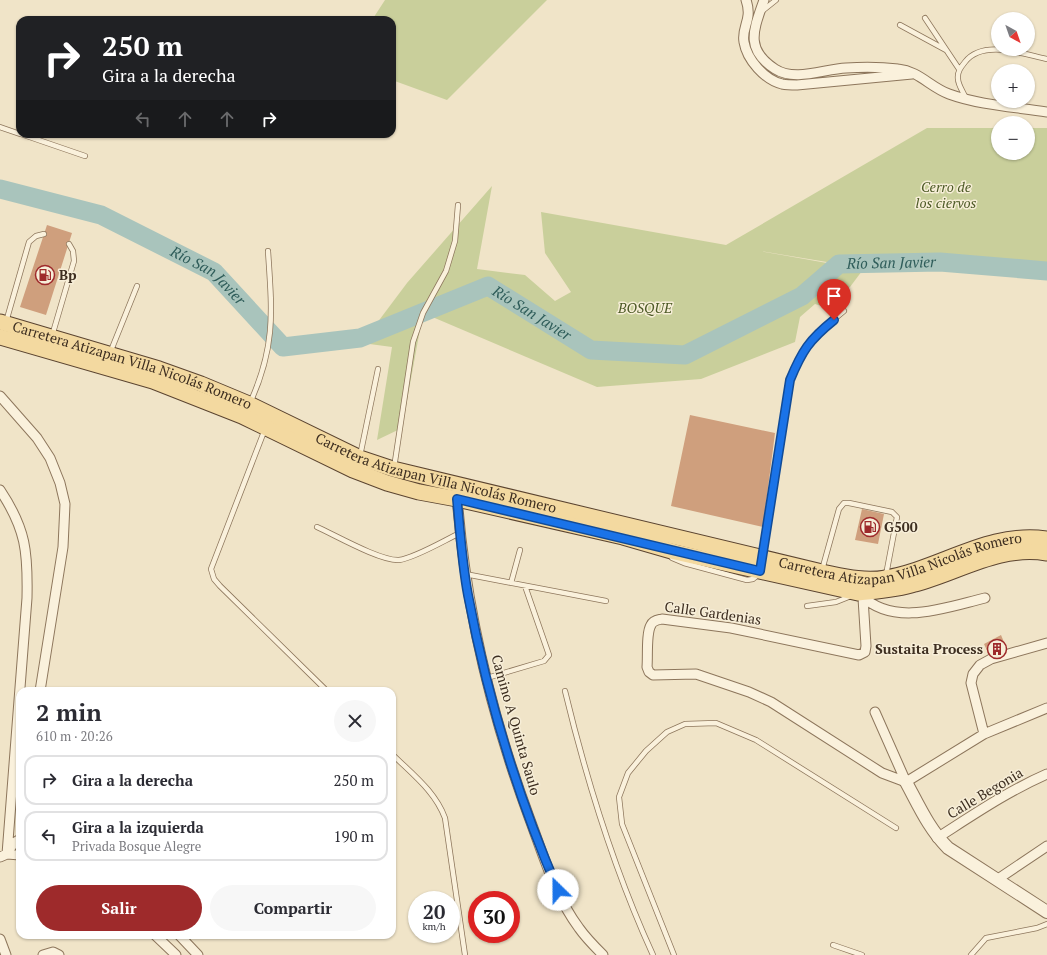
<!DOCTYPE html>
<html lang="es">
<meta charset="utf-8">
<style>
:root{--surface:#fff;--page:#f7f7f7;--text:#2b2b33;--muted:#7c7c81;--line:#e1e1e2;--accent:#9e2a2b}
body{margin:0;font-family:"PT Serif",serif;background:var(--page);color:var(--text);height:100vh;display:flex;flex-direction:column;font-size:15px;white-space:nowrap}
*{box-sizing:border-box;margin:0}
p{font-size:13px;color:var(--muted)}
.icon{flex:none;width:22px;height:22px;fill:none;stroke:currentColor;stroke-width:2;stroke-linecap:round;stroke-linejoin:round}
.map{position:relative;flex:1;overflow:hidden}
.details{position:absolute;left:16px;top:687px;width:380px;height:252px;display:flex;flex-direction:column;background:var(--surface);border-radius:12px;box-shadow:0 1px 3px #0004}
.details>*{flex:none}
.hud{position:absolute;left:16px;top:16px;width:380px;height:122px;border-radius:12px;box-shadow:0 1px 3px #0004;background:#202124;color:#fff;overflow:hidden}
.needle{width:26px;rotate:140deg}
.buttons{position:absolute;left:991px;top:12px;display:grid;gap:8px}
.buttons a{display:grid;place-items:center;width:44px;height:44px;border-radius:50%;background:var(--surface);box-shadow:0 1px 3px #0004;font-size:20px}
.speed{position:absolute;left:408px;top:891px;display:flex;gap:8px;font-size:20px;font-weight:700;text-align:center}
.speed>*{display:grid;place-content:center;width:52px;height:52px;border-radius:50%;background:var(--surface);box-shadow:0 1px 3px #0004;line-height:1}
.speed small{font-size:10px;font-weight:400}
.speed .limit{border:6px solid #d22;background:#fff;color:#111}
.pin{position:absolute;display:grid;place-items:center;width:34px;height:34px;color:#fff;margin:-41px -17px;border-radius:50% 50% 50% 0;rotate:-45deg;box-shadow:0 0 4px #0007}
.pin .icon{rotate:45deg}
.me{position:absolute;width:44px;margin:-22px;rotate:337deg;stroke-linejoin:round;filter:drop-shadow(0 0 3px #0008)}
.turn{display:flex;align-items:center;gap:14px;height:84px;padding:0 20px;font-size:18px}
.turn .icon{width:52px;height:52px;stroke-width:2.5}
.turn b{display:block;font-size:28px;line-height:34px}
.lanes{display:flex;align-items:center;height:38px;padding:0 20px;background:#0003;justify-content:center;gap:20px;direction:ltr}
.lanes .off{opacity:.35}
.round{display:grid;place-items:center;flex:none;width:42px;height:42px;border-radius:21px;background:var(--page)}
.headline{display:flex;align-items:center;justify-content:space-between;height:68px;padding:0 20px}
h1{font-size:24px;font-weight:700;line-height:30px}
.action{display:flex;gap:8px;margin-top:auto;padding:8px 20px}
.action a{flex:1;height:46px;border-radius:24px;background:var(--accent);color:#fff;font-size:16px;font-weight:700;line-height:46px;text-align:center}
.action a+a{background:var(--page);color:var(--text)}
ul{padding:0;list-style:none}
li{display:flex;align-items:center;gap:12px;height:50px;margin:0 8px 6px;padding:0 12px;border:2px solid var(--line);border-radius:12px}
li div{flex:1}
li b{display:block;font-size:15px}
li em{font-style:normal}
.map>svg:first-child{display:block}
</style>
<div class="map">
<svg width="1047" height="955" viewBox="0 0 1047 955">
<rect width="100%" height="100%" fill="#f0e4c8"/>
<path fill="#c9cf9b" d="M385 0H547L447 100 392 80V20H372Z
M927 128H998V153H1028V128H1047V271L940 262 839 264 754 250 838 265 865 267 850 287 825 307 815 304 800 317 795 342 701 379 597 387 423 313 402 428 377 440 392 347 362 343 407 283 492 186 477 269 525 275 555 301 571 292 545 253 541 212 726 245Z"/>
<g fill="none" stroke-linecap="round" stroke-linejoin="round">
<path stroke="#a9c4bc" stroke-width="19" id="s1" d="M0 189 101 215 214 272 283 347 360 338 488 286 591 350 685 355 802 296 839 264 940 262 1047 271"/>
</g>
<path fill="#cf9f7d" d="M47 225 72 233 46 315 20 307Z
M690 415 775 433 763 527 671 506Z
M862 509 884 514 878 544 855 540Z
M1001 635 1009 654 991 659 984 644Z"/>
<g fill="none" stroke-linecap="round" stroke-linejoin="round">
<defs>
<path id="service" d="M761 12 776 0
M925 18 959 69
M900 25 946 50
M966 99C964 93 958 85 958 79 957 72 961 67 965 62 983 39 1023 54 1047 59
M0 127 20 134
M21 134 85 156
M6 322 29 242 36 236 44 234
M52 336 74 261 73 251 69 244
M110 353 137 286
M250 403C276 346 272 311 268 251
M265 429 211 569 214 579 220 586 327 691
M360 456 378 369
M394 468 413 342 423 313 446 271 455 241 458 205
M317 527C335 535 380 561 399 560 415 558 445 540 460 533
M763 555 790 380 799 359 814 336 844 311
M672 558 684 563 747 580 753 579 759 574
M822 570 839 509 844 503H849L892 512 897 517 886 575
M465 574 606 601
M511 583 520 550
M807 606 836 602 851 596
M487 678 544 661 549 655 525 586
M565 691C587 782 614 870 653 955
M392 754C412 774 435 791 445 818L465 955
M833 945 862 955
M674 955 622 824 619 797 628 773 646 751 667 732 685 724 716 723 756 740 896 828
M971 955 986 938 1037 928 1047 924"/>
<path id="minor" d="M746 0C753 20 741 27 744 42 747 60 765 80 782 84 787 85 792 85 797 85L912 74
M764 0C754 29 744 49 775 69 795 82 824 69 846 68 863 67 881 67 898 69 919 71 930 87 949 94 979 105 1015 107 1047 112
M0 396 37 438 50 458 60 483 65 504 63 547 40 691
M0 490C26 529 28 552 27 598L7 854
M457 496C465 606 491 714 529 817 543 854 555 896 579 928 586 938 595 947 603 955
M861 595C894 628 947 607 985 598
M863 598 866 646 865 652 859 655 731 628 662 619C658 620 653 620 651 625 646 633 648 657 647 667L649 672 653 675 696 674 749 692 771 702 882 773 906 782
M875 712 906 782
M984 734 971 683 973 674 980 665 991 659 1047 643
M906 782 984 734 1047 708
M937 838C973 815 1008 791 1047 774
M7 853 14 843 20 839
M0 857 7 854 20 855
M998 879 1047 846
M155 935 176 955
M179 935 198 955
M0 939 6 955
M43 955 53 952 59 955"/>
<path id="tertiary" d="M906 782C919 806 929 829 948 848L1047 912"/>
<g id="primary">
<path id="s2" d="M0 322 159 369 201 384 249 404 360 458 393 469 822 572C842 576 864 582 885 578 940 569 989 530 1047 539"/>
<path d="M0 337 153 381 242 416 353 470 387 483 419 492 457 499 623 537 675 552 858 593C878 591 897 590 915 584 960 572 999 545 1047 553"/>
</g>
</defs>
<use href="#service" stroke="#8d765c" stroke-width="6"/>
<use href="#minor" stroke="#8d765c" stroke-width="11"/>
<use href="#tertiary" stroke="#8d765c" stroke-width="14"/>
<use href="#primary" stroke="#5b4430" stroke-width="17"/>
<use href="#service" stroke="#faf1dc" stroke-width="4.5"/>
<use href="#minor" stroke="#faf1dc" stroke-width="9"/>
<use href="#tertiary" stroke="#faf1dc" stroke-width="12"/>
<use href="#primary" stroke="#f3d9a0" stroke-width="15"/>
</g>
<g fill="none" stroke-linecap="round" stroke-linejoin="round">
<defs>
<path id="route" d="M558 890C517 795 487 696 468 595 462 563 460 531 457 499L760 571 790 380C802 351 809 340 834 320"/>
</defs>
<use href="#route" stroke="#114b97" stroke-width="10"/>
<use href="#route" stroke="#1a73e8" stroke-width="7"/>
</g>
<defs>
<symbol id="fuel-ring" viewBox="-11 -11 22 22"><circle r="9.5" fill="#f7eed8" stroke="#9e2a2b" stroke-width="1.5"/><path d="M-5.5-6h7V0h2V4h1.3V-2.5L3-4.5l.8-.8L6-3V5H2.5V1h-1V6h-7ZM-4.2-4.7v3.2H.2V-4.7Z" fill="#9e2a2b"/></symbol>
<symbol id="building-ring" viewBox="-11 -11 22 22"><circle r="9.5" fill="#f7eed8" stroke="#9e2a2b" stroke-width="1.5"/><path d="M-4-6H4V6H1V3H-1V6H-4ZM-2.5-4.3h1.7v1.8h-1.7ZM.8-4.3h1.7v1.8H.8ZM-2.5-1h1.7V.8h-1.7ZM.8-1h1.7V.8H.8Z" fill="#9e2a2b"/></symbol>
</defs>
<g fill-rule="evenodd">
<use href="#fuel-ring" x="34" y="264" width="22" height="22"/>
<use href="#fuel-ring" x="859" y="516" width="22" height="22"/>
<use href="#building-ring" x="986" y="638" width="22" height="22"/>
</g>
<g text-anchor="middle" stroke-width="3" stroke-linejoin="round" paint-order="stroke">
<g font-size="14" font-style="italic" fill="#4d5a26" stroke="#f7eed8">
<text x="946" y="192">Cerro de<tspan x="946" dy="16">los ciervos</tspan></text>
<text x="645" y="313">BOSQUE</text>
</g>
<g font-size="14" font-weight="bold" fill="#3d2e20" stroke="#f7eed8" text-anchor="start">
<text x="59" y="280">Bp</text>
<text x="884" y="532">G500</text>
<text x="983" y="654" text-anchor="end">Sustaita Process</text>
</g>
<g font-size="14" fill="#3d2e20" stroke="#f7eed8">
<text dy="5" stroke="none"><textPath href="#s2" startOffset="139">Carretera Atizapan Villa Nicolás Romero</textPath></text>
<text dy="5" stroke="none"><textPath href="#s2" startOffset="463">Carretera Atizapan Villa Nicolás Romero</textPath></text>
<text dy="5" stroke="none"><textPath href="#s2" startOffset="943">Carretera Atizapan Villa Nicolás Romero</textPath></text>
<text transform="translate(713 613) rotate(8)" y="5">Calle Gardenias</text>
<text transform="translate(516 725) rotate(74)" y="5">Camino A Quinta Saulo</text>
<text transform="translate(985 793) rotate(-31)" y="5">Calle Begonia</text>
</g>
<g font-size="15" font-style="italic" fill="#2f5d5a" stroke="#f7eed8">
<text dy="5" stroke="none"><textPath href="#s1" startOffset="996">Río San Javier</textPath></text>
<text dy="5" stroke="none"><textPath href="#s1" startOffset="228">Río San Javier</textPath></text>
<text dy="5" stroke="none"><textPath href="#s1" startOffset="600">Río San Javier</textPath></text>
</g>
</g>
</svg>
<div class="buttons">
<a><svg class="needle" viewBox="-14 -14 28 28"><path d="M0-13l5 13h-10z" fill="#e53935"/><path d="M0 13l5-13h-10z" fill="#7c7c81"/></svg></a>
<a>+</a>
<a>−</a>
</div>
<div class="speed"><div>20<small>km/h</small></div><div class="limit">30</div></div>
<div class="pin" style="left:834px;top:320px;background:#d93025"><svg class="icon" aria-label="arrive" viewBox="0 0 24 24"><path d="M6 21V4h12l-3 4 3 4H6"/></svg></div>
<svg class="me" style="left:558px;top:890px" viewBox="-20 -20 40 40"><circle r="19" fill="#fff"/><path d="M0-13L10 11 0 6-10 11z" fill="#1a73e8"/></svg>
<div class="hud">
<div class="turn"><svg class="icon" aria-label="right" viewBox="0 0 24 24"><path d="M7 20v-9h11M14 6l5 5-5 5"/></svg><div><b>250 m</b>Gira a la derecha</div></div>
<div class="lanes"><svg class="icon off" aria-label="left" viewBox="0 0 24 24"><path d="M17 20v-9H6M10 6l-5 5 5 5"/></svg><svg class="icon off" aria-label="ahead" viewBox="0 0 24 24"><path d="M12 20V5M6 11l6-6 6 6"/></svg><svg class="icon off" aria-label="ahead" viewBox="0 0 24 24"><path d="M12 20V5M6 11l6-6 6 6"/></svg><svg class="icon" aria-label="right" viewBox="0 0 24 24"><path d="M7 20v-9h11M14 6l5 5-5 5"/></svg></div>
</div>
<section class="details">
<div class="headline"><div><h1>2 min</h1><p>610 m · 20:26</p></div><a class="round"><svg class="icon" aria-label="close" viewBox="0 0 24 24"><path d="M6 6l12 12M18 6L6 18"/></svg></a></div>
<ul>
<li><svg class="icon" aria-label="right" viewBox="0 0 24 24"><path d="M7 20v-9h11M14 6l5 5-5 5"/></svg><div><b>Gira a la derecha</b></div><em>250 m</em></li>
<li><svg class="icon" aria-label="left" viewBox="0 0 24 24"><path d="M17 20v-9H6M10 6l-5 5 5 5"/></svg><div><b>Gira a la izquierda</b><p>Privada Bosque Alegre</p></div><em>190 m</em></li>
</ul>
<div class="action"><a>Salir</a><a>Compartir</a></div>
</section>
</div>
